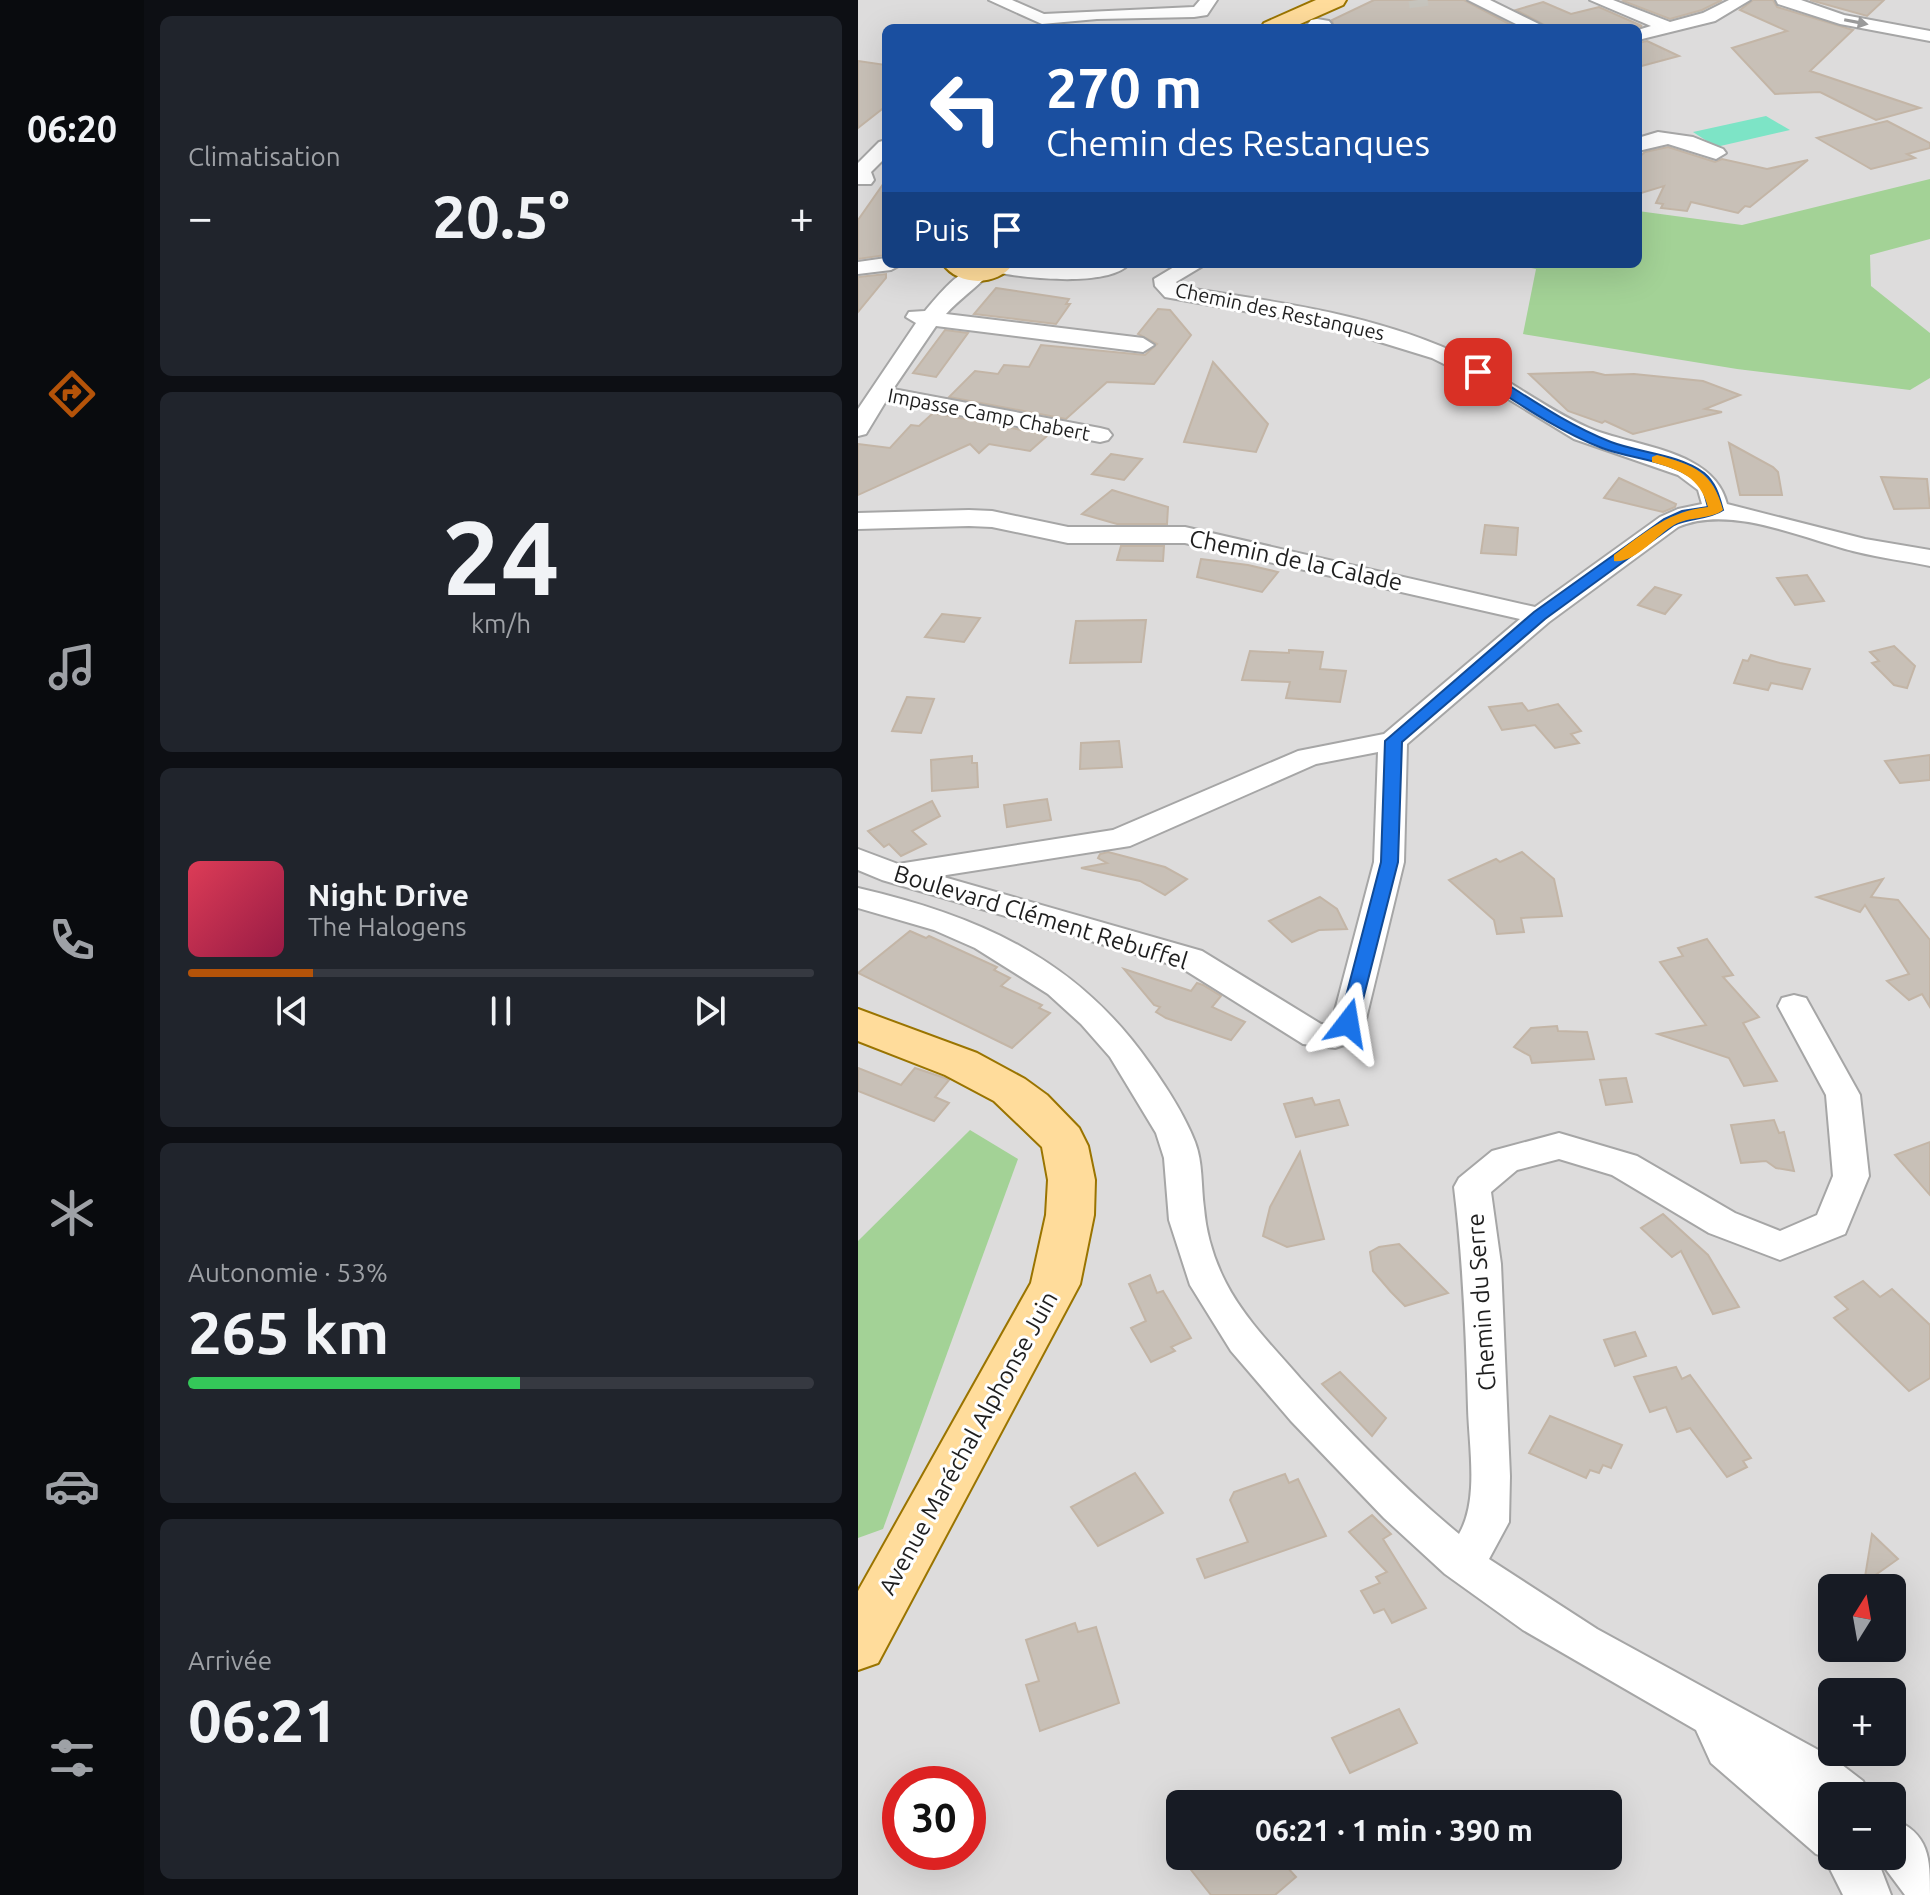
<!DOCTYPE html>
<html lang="fr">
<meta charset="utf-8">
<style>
body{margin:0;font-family:Ubuntu,sans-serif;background:#20242c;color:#f1f3f6;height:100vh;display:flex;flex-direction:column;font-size:30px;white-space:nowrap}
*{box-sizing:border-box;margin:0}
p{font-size:26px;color:#9ea1a6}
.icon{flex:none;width:44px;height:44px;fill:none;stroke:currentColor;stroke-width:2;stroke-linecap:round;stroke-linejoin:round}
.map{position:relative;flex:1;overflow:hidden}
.side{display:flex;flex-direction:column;gap:16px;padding:16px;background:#0d0f14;width:714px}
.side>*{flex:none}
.banner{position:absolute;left:24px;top:24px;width:760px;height:244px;border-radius:12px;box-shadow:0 8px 32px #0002;background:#1a4fa0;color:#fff;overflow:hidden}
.needle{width:52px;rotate:11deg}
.tools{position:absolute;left:960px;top:1574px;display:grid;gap:16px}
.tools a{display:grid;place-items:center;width:88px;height:88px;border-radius:12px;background:#171b24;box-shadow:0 8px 32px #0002;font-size:40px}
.speed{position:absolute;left:24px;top:1766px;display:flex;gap:16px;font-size:40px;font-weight:700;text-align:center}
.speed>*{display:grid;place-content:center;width:104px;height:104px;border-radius:50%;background:#171b24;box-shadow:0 8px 32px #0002;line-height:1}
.speed .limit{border:12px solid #d22;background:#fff;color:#111}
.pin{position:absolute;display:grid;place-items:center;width:68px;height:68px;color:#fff;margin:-34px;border-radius:16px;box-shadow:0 4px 12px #0006}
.me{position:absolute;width:88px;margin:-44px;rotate:14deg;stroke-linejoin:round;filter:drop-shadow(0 0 6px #0008)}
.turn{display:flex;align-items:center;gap:28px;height:168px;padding:0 32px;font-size:36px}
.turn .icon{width:104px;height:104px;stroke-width:2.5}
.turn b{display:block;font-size:56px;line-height:68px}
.then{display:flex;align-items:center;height:76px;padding:0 32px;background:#0003;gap:16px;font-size:30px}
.big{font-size:60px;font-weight:700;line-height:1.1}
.side .widget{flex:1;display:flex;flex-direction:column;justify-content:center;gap:12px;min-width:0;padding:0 28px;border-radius:12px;background:#20242c}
.side .dial{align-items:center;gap:0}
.dial b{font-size:104px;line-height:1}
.song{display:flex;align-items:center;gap:24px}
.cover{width:96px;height:96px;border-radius:12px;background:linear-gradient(135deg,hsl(350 70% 55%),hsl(340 70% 35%))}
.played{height:8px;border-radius:4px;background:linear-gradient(90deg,#b45309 20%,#363941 20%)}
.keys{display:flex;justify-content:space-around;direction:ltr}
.heat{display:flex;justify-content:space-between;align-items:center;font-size:44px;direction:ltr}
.charge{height:12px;border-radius:6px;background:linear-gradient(90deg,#34c759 53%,#363941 0)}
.trip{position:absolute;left:308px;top:1790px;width:456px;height:80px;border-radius:12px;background:#171b24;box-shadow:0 8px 32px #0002;font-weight:700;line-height:80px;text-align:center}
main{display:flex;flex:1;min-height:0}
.menu{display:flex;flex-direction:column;width:144px;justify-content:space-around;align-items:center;background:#090b0e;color:#9ea1a6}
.menu .icon{width:56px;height:56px}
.menu .on{color:#b45309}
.menu b{font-size:36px;color:#f1f3f6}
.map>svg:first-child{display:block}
</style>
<main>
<nav class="menu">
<b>06:20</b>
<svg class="icon on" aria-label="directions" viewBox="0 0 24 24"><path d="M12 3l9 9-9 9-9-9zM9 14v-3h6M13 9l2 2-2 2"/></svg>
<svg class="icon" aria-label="music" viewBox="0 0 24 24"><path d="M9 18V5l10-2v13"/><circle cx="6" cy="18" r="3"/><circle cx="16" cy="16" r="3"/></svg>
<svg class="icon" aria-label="phone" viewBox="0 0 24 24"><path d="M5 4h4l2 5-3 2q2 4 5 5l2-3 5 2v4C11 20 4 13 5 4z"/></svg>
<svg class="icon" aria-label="climate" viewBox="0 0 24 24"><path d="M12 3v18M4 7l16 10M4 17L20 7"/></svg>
<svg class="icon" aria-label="car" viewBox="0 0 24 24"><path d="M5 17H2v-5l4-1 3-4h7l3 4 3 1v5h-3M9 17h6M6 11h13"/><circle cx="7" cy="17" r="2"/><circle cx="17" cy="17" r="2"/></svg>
<svg class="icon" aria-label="filters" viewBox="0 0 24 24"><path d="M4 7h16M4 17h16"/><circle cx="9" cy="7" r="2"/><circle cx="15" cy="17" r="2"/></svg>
</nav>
<section class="side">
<div class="widget"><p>Climatisation</p>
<div class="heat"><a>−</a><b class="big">20.5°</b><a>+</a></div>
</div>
<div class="widget dial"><b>24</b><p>km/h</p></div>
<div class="widget">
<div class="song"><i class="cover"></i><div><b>Night Drive</b><p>The Halogens</p></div></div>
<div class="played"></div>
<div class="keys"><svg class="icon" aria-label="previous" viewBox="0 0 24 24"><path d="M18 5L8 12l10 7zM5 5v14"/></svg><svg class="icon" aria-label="pause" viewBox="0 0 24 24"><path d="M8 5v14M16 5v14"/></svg><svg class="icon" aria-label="next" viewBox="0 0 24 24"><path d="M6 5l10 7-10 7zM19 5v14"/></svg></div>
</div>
<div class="widget"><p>Autonomie · 53%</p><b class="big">265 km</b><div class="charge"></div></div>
<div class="widget"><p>Arrivée</p><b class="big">06:21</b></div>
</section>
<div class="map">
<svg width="1072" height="1895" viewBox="0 0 1072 1895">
<rect width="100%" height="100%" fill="#f0ede4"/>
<path fill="#dddcdc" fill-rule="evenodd" d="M 0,0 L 1072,0 L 1072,1895 L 0,1895 ZM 28,28 L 780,28 L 780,264 L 28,264 ZM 974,1588 L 1034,1588 L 1034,1648 L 974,1648 ZM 974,1692 L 1034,1692 L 1034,1752 L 974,1752 ZM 42,1784 L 110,1784 L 110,1852 L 42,1852 ZM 974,1796 L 1034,1796 L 1034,1856 L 974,1856 ZM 322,1804 L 750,1804 L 750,1856 L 322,1856 Z"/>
<g fill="#a3d296">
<path d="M 1072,179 L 1072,239 L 1012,255 L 1013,286 L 1072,333 L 1072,378 L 1052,390 L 879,369 L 665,334 L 678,269 L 653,264 L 780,264 L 780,211 L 884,225 Z"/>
<path d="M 112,1130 L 160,1159 L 25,1529 L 0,1538 L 0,1241 Z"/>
</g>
<path fill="#7de4c6" d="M 908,116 L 932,130 L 858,147 L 835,132 Z"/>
<g fill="#c8c0b7" stroke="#c3b5a6" stroke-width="2">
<path d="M 516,0 L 606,0 L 659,28 L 476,28 L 474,20 Z"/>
<path d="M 767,0 L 864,0 L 844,10 L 812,19 L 765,1 Z"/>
<path d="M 895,0 L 915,0 L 919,7 L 995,30 L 952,71 L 1062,108 L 1018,120 L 962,92 L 917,94 L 874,48 L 929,31 L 882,10 Z"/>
<path d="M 952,0 L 1026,0 L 1009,16 Z"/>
<path d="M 685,2 L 713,14 L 741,7 L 784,26 L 692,28 L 658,10 Z"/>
<path d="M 789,41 L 821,56 L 780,67 L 780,43 Z"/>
<path d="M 0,61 L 28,65 L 28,106 L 0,128 Z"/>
<path d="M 1029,121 L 1072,143 L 1072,148 L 1049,154 L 1057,158 L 1013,169 L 959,138 Z"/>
<path d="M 810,147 L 857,162 L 864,159 L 909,169 L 950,160 L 892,207 L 887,206 L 880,213 L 833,202 L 829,211 L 803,208 L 805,204 L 798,203 L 806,186 L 780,194 L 780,158 L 787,152 Z"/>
<path d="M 28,180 L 28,255 L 0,259 L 0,220 Z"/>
<path d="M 28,274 L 28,278 L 0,312 L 0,277 Z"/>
<path d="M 138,288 L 211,299 L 208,304 L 212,304 L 198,324 L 116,314 Z"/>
<path d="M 300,309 L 312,310 L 333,335 L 296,384 L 249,382 L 208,419 L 91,397 L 117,371 L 140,374 L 146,365 L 171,367 L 183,345 L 287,355 L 299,344 L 280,334 Z"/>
<path d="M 87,330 L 110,333 L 78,377 L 55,373 Z"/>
<path d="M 355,362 L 410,424 L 398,452 L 326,442 Z"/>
<path d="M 735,372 L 747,375 L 776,374 L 845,381 L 882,395 L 847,409 L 864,412 L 775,434 L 747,421 L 744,423 L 710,411 L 671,374 Z"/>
<path d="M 75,413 L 190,435 L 172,451 L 131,444 L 121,453 L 112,444 L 0,495 L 0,444 L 32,448 L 53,425 L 61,426 Z"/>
<path d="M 871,443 L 915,467 L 920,472 L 924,495 L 882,495 Z"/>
<path d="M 253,454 L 284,459 L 266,480 L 234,474 Z"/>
<path d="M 1023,477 L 1069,479 L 1072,508 L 1036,509 Z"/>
<path d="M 761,478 L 818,504 L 817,507 L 805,512 L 746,498 Z"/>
<path d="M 254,490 L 310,507 L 309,524 L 259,524 L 224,514 Z"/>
<path d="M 627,525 L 660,528 L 658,555 L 623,553 Z"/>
<path d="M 263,546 L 306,546 L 305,561 L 259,560 Z"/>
<path d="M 343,559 L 390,565 L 420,572 L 404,592 L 339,577 Z"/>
<path d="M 949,575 L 966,601 L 937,605 L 919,578 Z"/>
<path d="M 797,587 L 823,595 L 807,614 L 780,605 Z"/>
<path d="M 84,614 L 122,618 L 106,642 L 67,637 Z"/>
<path d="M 288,620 L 283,662 L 212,663 L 218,621 Z"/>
<path d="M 1036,646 L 1057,666 L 1049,688 L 1036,685 L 1014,663 L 1021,661 L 1012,652 Z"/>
<path d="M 431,650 L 465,652 L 462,669 L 488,671 L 482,702 L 428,698 L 432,682 L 384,680 L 392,651 L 431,653 Z"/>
<path d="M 893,655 L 922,663 L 952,669 L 944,689 L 913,683 L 910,690 L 876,683 L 885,660 L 890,661 Z"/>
<path d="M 49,697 L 76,699 L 63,733 L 34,731 Z"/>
<path d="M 664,703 L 670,711 L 700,704 L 723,731 L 713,734 L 721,743 L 697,748 L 677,725 L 644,730 L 631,707 Z"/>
<path d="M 261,741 L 264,767 L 222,769 L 223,743 Z"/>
<path d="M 1072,755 L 1072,780 L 1042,783 L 1027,761 Z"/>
<path d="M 114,756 L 114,763 L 119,763 L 120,787 L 74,791 L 73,760 Z"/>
<path d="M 189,799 L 193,820 L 149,827 L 146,805 Z"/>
<path d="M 74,801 L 82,816 L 54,831 L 68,844 L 43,856 L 31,844 L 26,847 L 10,831 Z"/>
<path d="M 250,852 L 307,867 L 329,879 L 307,895 L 282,881 L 223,868 L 249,863 L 240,858 L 242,854 Z"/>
<path d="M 664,852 L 696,879 L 704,916 L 663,918 L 666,932 L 639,934 L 636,920 L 591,880 L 638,859 L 642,862 Z"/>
<path d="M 1025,879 L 1013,897 L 1040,900 L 1072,940 L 1072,1007 L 1064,994 L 1051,1000 L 1029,981 L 1051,974 L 1007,905 L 1002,912 L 959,897 Z"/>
<path d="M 462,897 L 479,909 L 489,929 L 461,930 L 434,942 L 411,921 Z"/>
<path d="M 52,931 L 68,938 L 71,936 L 139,967 L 136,970 L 152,978 L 143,986 L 184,1005 L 181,1008 L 192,1013 L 154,1048 L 0,973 Z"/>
<path d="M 849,939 L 875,975 L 865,977 L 901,1017 L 885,1023 L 919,1081 L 886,1086 L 871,1058 L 800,1034 L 848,1025 L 802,962 L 825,956 L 820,948 Z"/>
<path d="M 266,969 L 333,991 L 339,983 L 345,985 L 363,996 L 354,1007 L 387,1022 L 373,1040 L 308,1018 L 298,1012 L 302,1007 L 296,1005 Z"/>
<path d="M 699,1026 L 700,1031 L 729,1032 L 736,1059 L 674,1063 L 672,1056 L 656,1047 L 673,1028 Z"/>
<path d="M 0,1068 L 43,1085 L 57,1068 L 87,1078 L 91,1080 L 77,1097 L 91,1103 L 76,1121 L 0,1091 Z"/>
<path d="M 768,1078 L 774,1102 L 748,1105 L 742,1080 Z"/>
<path d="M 454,1098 L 457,1105 L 481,1100 L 490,1125 L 438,1137 L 426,1104 Z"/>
<path d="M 916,1120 L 921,1133 L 926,1132 L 936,1171 L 918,1168 L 908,1161 L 883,1163 L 873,1125 Z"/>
<path d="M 1072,1142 L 1072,1195 L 1037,1155 Z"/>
<path d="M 442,1152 L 466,1239 L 429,1247 L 405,1236 L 412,1207 Z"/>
<path d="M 805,1214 L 850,1255 L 881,1307 L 855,1314 L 823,1251 L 814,1257 L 783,1228 Z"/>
<path d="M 541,1244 L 590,1293 L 547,1306 L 533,1292 L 515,1271 L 512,1252 L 521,1247 Z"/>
<path d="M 292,1275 L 299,1293 L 305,1291 L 333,1338 L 313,1347 L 317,1351 L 293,1362 L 273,1328 L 288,1321 L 271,1284 Z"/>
<path d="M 1005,1281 L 1022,1297 L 1034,1289 L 1072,1325 L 1072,1378 L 1051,1391 L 976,1318 L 990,1309 L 977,1297 Z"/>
<path d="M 777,1332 L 788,1356 L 757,1366 L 746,1340 Z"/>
<path d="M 818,1367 L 824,1379 L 832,1375 L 893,1458 L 885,1461 L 889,1467 L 869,1477 L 832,1428 L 819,1432 L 808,1407 L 792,1412 L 776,1377 Z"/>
<path d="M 482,1372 L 528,1418 L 514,1436 L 464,1384 Z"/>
<path d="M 692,1416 L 764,1445 L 753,1468 L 745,1465 L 741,1473 L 732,1470 L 728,1478 L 671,1453 Z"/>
<path d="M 277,1473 L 305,1513 L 240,1546 L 213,1507 Z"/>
<path d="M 427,1474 L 431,1483 L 440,1479 L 468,1536 L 347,1578 L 339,1559 L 390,1542 L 372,1500 L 376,1492 Z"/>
<path d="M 514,1515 L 533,1534 L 525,1539 L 568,1608 L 534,1623 L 526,1609 L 516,1613 L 503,1591 L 522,1583 L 518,1577 L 529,1572 L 491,1532 Z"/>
<path d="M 1014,1534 L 1040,1559 L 1006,1583 Z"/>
<path d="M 217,1623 L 220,1632 L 238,1627 L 261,1703 L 182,1731 L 168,1685 L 181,1681 L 168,1640 Z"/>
<path d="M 541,1709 L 559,1743 L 492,1773 L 474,1738 Z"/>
<path d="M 322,1856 L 419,1856 L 438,1877 L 417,1895 L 353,1895 Z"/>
</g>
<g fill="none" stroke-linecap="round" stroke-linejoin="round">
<path stroke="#c6c4bd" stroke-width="19" stroke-dasharray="19 10" stroke-linecap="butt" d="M 560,0 L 561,7"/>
<defs>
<g id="minor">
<path d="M 131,0 L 154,0 L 186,14 L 336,7 L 342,0 L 359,0 L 349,15 L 336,17 L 239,19 L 184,24 Z"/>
<path d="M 610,0 L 632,0 L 689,28 L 666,28 Z"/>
<path d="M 732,0 L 755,0 L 812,22 L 845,13 L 871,0 L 892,0 L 857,21 L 780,40 L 780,30 L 793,26 Z"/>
<path d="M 918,0 L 943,0 L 986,15 L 1072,31 L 1072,41 L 982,24 L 920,4 Z"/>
<path d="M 459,19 L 471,21 L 474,25 L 472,28 L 453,28 L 450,24 L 453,20 Z"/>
<path d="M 800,132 L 835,137 L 865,149 L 868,153 L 858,159 L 810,144 L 780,151 L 780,138 Z"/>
<path d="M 28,140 L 28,157 L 13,172 L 16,180 L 13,184 L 0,184 L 0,163 L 21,142 Z"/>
<path d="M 28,258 L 28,264 L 44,264 L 33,270 L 0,274 L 0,262 Z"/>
<path d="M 130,264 L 271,264 C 250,288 162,278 133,271 C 129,279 98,302 88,314 L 285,338 L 296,345 L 285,352 L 78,326 L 35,389 L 242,428 L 250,430 L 254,435 L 250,440 L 242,442 L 28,401 L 8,434 L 0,436 L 0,409 L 58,323 L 48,317 L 51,312 L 67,311 C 81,295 105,262 129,267 Z"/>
<path d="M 321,264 L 348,264 L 318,282 L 322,287 C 413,301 509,313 594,351 C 642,372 683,407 731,428 C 775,447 856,449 869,504 L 1007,539 L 1072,550 L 1072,566 C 1048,561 1023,558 999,552 C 945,539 873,504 820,527 L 691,622 L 549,744 L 546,862 L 507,1023 L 489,1044 L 477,1048 L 445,1044 L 322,967 L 24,880 L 0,870 L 0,849 L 40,864 L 255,830 L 440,751 L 526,734 L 662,619 L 327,543 L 210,543 L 134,527 L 111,526 L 0,529 L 0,513 L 111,510 L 134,511 L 210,527 L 327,527 L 677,607 L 802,517 L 820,509 L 844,504 L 840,490 L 820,475 L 716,439 L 624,383 L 574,358 L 470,326 L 307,297 L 297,286 L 296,279 ZM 520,752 L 516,862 L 475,1018 L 469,1024 L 463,1024 L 344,951 L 82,876 L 272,846 L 458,764 Z"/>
<path d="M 0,888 C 121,916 219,959 292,1064 C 309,1088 326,1114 337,1142 C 345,1163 343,1186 346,1208 C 348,1233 356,1260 368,1283 C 386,1318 416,1348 442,1378 C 492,1433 544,1487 601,1534 C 621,1500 611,1447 610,1408 C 608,1333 605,1261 596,1187 L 601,1178 L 634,1151 L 701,1133 L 779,1156 L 877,1213 L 922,1231 L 959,1215 L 975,1176 L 968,1095 L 920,1006 L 924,998 L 936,995 L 948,998 L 1002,1095 L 1011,1176 L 987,1234 L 922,1260 L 851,1233 L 754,1175 L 701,1159 L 659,1170 L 633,1192 L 643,1264 L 652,1476 L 651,1522 L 631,1559 L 739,1629 L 975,1758 L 1005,1781 L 1012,1796 L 974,1796 L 974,1856 L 1018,1856 L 1033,1895 L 985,1895 L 966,1857 L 958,1854 L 853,1763 L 838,1730 L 665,1630 L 587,1574 L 526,1518 L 433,1421 L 373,1351 L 332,1285 L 311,1220 L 306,1158 L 298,1133 L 252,1057 L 223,1024 L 190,994 L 117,948 L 76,930 L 0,908 Z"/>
<path d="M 1034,1818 C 1072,1834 1072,1858 1072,1895 L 1047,1895 L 1018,1856 L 1034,1856 Z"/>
</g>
<g id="major">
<path d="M 458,0 L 488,0 L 485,5 L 433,28 L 403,28 L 406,23 Z"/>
<path d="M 85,264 L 155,264 C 139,287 100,286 85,264 Z"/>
<path d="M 0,1009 L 119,1053 L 167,1079 L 189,1095 L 221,1128 L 230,1146 L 237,1180 L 236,1215 L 222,1284 L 20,1663 L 0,1670 L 0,1591 L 173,1283 L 188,1215 L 190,1180 L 184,1147 L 136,1101 L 87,1075 L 0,1041 Z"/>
</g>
</defs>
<use href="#minor" stroke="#a6a6a6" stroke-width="4"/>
<use href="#major" stroke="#9a7400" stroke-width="4"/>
<use href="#minor" fill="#fff" fill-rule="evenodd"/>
<use href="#major" fill="#ffdc9b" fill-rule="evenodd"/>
</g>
<defs><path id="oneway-solid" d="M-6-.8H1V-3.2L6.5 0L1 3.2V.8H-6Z" transform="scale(2)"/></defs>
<use fill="#9a9a9a" href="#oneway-solid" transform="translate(998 22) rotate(11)"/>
<path fill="#1a73e8" stroke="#114b97" stroke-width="2" d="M 616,369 L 625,369 C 667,395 707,424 753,442 C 782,453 820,454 846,473 C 858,483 861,496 865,510 C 852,519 831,518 816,525 L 687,619 L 544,742 L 540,862 L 499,1023 L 490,1029 L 481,1023 L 523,862 L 527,741 L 676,612 L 806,519 L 824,511 L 850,507 C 847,497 846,487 837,480 C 812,460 773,459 744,448 C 698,430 657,401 616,375 Z"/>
<path fill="#f59e0b" d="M 799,455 C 836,465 855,472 865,510 C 852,520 831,516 816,525 C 799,535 776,564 756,561 L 756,555 C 786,533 811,511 850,507 C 842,477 822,470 794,462 L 794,457 Z"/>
<g text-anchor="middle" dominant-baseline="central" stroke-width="6" stroke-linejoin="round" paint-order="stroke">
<g font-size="20" fill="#1f1f1f" stroke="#fff">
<text transform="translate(422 311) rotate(12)">Chemin des Restanques</text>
<text transform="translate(131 414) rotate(11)">Impasse Camp Chabert</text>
</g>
<g font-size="24" fill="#1f1f1f" stroke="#fff">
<text transform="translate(438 560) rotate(12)">Chemin de la Calade</text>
<text transform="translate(183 917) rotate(17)">Boulevard Clément Rebuffel</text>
<text transform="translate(623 1302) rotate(-94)">Chemin du Serre</text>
<text transform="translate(110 1443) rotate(-61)">Avenue Maréchal Alphonse Juin</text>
</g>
</g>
</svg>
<div class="tools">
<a><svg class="needle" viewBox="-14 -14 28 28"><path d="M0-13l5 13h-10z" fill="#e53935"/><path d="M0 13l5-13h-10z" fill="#9ea1a6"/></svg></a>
<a>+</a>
<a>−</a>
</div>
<div class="speed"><div class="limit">30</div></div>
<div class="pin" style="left:620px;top:372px;background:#d93025"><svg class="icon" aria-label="arrive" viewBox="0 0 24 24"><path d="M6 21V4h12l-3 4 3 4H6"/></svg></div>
<svg class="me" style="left:490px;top:1023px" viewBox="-20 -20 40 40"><path d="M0-17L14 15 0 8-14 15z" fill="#1a73e8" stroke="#fff" stroke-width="4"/></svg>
<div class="trip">06:21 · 1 min · 390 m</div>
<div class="banner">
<div class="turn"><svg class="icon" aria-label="left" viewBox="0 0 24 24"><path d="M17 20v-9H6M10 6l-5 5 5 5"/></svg><div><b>270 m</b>Chemin des Restanques</div></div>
<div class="then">Puis<svg class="icon" aria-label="arrive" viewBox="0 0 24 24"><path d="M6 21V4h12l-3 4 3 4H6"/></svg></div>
</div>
</div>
</main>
